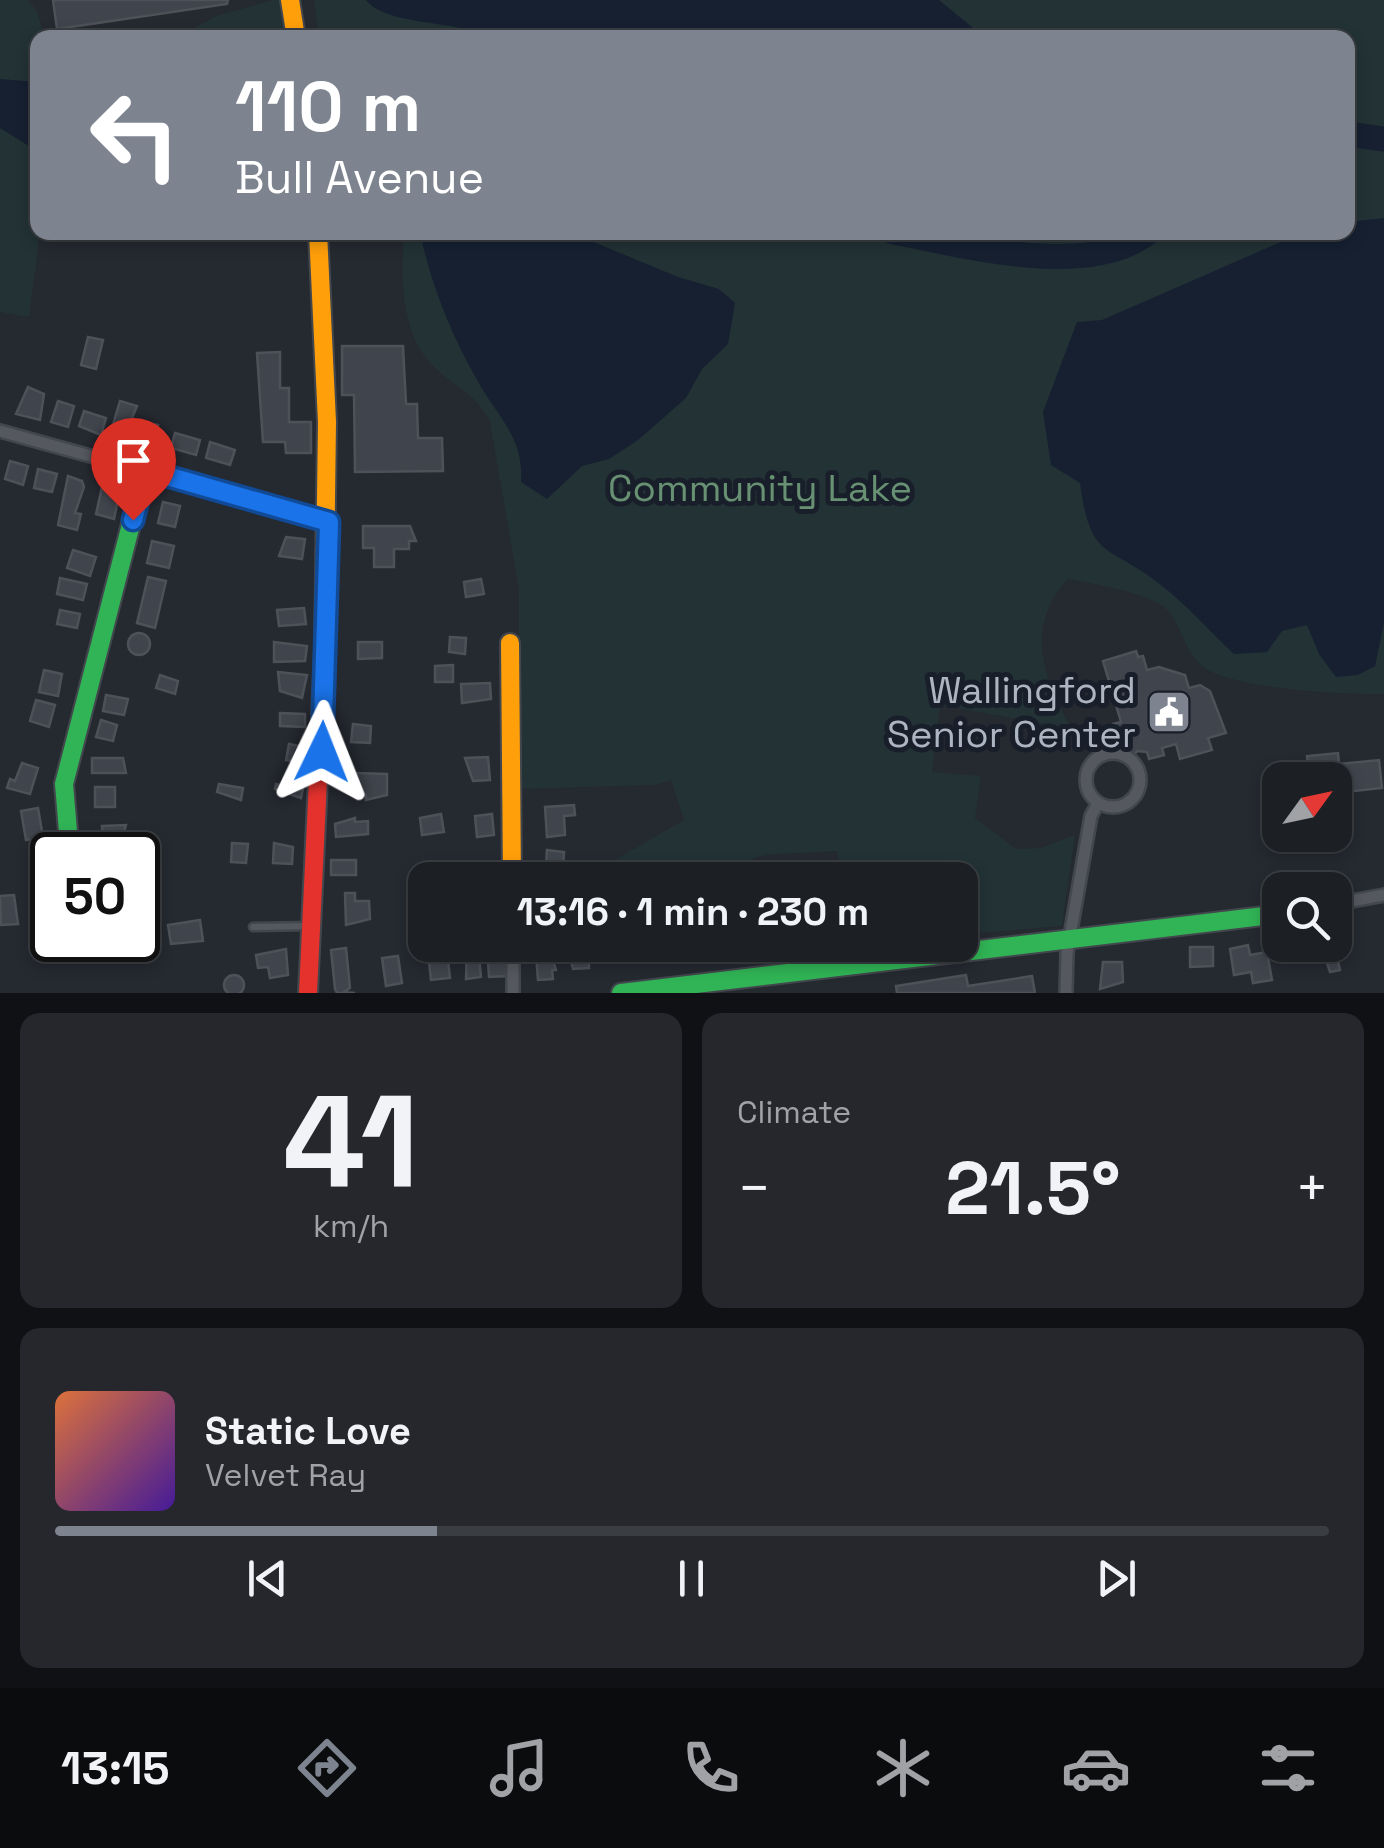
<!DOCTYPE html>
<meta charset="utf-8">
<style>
body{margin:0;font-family:"Space Grotesk",sans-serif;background:#25272c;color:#f1f3f6;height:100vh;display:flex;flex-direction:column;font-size:38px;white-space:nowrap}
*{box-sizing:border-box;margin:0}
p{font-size:32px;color:#a0a2a6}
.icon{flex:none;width:55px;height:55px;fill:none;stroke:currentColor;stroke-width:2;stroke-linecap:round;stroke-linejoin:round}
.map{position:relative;height:993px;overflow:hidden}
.drawer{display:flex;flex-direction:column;gap:20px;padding:20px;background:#0f1114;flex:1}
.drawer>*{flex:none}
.banner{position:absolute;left:30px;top:30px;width:1325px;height:210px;border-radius:20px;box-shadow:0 5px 15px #0003,0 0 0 2px #3a3d41;background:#7e848f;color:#fff;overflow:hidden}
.needle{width:65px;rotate:57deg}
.tools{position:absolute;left:1262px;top:762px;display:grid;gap:20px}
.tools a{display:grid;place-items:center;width:90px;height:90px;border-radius:20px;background:#1c1f24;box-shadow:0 5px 15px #0003,0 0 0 2px #3a3d41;font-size:50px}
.speed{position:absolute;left:30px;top:832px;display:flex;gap:20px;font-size:50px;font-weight:700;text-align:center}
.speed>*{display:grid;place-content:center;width:130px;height:130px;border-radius:50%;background:#1c1f24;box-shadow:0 5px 15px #0003,0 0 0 2px #3a3d41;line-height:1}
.speed .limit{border:5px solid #111;border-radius:15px;background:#fff;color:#111}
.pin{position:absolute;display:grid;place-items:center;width:85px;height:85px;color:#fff;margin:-102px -42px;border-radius:50% 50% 50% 0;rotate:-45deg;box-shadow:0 0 10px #0007}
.pin .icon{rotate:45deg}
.me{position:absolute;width:110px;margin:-55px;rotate:2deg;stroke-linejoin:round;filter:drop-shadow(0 0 8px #0008)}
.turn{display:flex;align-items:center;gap:35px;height:210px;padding:0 40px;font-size:45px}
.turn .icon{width:130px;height:130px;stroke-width:2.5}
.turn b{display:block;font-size:70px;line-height:85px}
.big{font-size:75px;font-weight:800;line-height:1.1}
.drawer .card{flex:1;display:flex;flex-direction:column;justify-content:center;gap:15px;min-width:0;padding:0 35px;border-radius:20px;background:#25272c}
.drawer .dial{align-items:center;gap:0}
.dial b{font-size:130px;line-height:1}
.song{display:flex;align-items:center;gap:30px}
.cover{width:120px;height:120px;border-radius:15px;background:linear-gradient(135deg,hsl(20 70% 55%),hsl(260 70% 35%))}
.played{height:10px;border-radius:5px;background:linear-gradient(90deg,#7e848f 30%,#3a3d41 30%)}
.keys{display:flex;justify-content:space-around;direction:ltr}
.heat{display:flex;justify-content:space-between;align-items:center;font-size:55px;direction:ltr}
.drawer .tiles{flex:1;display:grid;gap:20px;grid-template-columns:1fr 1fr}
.card:last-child{grid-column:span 2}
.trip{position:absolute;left:408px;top:862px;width:570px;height:100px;border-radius:20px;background:#1c1f24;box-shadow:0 5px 15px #0003,0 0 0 2px #3a3d41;font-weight:800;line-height:100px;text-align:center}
.tab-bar{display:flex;height:160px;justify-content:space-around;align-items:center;background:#0b0c0e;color:#a0a2a6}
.tab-bar .icon{width:70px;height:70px}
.tab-bar .active{color:#7e848f}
.tab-bar b{font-size:45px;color:#f1f3f6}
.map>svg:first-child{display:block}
</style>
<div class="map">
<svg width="1384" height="993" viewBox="0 0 1384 993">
<rect width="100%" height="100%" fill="#252930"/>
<g fill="#223235">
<path d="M 0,0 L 28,0 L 37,11 L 44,37 L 38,38 L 40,233 L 29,317 L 0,312 Z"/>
<path d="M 273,0 L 282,0 L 289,38 L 176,38 L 216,16 Z"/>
<path d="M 314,0 L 1384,0 L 1384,694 C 1345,695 1241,689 1208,670 C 1187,658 1183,631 1170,613 C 1156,593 1092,584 1068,579 C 1023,627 1044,680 1072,729 L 940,705 L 932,772 L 981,776 L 975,818 L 1016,849 L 1040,848 L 1075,835 L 1062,926 L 981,933 L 971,891 L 960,896 L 960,880 L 843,880 L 837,851 L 764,855 L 693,880 L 580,880 L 684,820 L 671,780 L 655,785 L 519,789 L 519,591 L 490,421 C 474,392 456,388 434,367 C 400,334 401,277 404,233 L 1348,232 L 1348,38 L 319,38 Z"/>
</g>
<g fill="#162031">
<path d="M 366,0 L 939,0 L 984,37 L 492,37 C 456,20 386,26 366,0 Z"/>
<path d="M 0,79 L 37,82 L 37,151 L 0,128 Z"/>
<path d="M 1384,218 L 1384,623 L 1375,666 L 1358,675 L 1336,677 L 1319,654 L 1307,625 L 1282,631 L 1267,652 L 1234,654 C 1210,632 1187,605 1161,585 C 1107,542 1091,563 1080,483 L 1051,465 L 1043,412 L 1077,322 L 1102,320 L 1299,234 L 1348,232 L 1348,222 Z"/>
<path d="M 526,233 L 584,238 L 678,277 L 719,289 L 735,303 L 728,344 L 702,369 L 686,398 L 638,440 L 609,459 L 582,466 L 547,499 L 521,482 C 524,436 497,417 476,378 C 450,332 431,284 420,233 Z"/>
</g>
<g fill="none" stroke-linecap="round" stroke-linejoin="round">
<g stroke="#162031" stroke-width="25">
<path d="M 1348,134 L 1384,139"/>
<path d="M 893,232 C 963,245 1088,280 1149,232"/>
</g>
</g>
<g fill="#40444c" stroke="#4d5158" stroke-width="2.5">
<path d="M 53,0 L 228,0 L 227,4 L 57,29 Z"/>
<path d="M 88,337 L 103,340 L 96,369 L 81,365 Z"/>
<path d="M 342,346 L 403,346 L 406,404 L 417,404 L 418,438 L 442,438 L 443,471 L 355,472 L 354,395 L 342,395 Z"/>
<path d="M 280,352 L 280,388 L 289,388 L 289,422 L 311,422 L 311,453 L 286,453 L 285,442 L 263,442 L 257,353 Z"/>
<path d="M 28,387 L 44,394 L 40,420 L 16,414 Z"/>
<path d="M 58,401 L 74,406 L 68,427 L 51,422 Z"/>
<path d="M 120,401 L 137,406 L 122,442 L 109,438 Z"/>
<path d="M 84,411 L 106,418 L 101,435 L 79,426 Z"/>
<path d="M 143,422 L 158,425 L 154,448 L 138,444 Z"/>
<path d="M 175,433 L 200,440 L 196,455 L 171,448 Z"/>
<path d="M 210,442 L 235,450 L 230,465 L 206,458 Z"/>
<path d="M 10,461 L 28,466 L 23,485 L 5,479 Z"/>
<path d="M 38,469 L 57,474 L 52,492 L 34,488 Z"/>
<path d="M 68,476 L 82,481 L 84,487 L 75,513 L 81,514 L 77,530 L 58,525 Z"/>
<path d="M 102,487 L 120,491 L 114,519 L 96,514 Z"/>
<path d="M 163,502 L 180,506 L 175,527 L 158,523 Z"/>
<path d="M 363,526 L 410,526 L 416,541 L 409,541 L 409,549 L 394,549 L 394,567 L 374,567 L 374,548 L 363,548 Z"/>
<path d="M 286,537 L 305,539 L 302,559 L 279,556 Z"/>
<path d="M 152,541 L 174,546 L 169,568 L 147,563 Z"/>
<path d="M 73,550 L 96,557 L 90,576 L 67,568 Z"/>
<path d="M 148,577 L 166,581 L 155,628 L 137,623 Z"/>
<path d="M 60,578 L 87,584 L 83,600 L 57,594 Z"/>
<path d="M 481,579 L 484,594 L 466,597 L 464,582 Z"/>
<path d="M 304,608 L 306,624 L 279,626 L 277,610 Z"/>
<path d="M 60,610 L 80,614 L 77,628 L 57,624 Z"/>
<circle cx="139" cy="644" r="11"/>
<path d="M 450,637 L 466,638 L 465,654 L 449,652 Z"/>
<path d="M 274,642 L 307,646 L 305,661 L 274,662 Z"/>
<path d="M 358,642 L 382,642 L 382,658 L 358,659 Z"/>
<path d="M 1136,651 L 1138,657 L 1143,656 L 1147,670 L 1159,667 L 1185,675 L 1189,688 L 1200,685 L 1210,691 L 1226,733 L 1208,738 L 1212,750 L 1180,759 L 1176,744 L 1162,748 L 1164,755 L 1149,759 L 1147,752 L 1137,751 L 1133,756 L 1127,752 L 1130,747 L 1123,739 L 1117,740 L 1113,724 L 1121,722 L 1103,661 Z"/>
<path d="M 453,665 L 453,682 L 435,682 L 435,666 Z"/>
<path d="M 44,670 L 62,674 L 58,696 L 39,692 Z"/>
<path d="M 278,672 L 307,675 L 302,698 L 280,691 Z"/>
<path d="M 160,675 L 178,681 L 175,694 L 156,688 Z"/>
<path d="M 490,683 L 491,699 L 462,703 L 461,684 Z"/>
<path d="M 106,695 L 128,699 L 124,715 L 103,711 Z"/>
<path d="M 36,700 L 55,705 L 49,727 L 30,721 Z"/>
<path d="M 280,713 L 305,714 L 305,727 L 280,726 Z"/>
<path d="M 101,720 L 117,725 L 113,741 L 96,737 Z"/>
<path d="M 353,724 L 371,726 L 370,743 L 351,742 Z"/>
<path d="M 289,744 L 309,748 L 306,764 L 286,760 Z"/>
<path d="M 1338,753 L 1339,764 L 1379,760 L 1382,788 L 1335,793 L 1335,780 L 1300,780 L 1298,768 L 1308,767 L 1307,756 Z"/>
<path d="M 488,757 L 490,780 L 473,781 L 465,758 Z"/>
<path d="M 92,758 L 123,758 L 126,773 L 92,773 Z"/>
<path d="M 22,763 L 38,768 L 30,794 L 7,788 L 10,779 L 15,781 Z"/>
<path d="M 355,773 L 387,774 L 387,795 L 366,800 L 366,795 L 355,794 Z"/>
<path d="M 287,778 L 304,784 L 301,798 L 275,789 L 276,784 L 285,786 Z"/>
<path d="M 219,784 L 243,788 L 241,800 L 217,792 Z"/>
<rect x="95" y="787" width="20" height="20"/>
<path d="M 574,805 L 575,815 L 564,816 L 565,835 L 547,837 L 545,807 Z"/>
<path d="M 38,808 L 43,837 L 26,840 L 21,811 Z"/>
<path d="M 441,814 L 444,832 L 422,835 L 420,818 Z"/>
<path d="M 492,814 L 494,835 L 477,837 L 475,816 Z"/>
<path d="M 355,818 L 355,822 L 368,821 L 368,834 L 336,837 L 335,824 Z"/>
<path d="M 126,825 L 120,845 L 103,845 L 102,826 Z"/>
<path d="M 57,841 L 59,855 L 52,855 L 52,862 L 41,863 L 36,859 L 35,849 Z"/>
<path d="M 232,843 L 248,844 L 246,863 L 231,862 Z"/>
<path d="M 274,843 L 293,847 L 292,864 L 273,863 Z"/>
<path d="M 547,850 L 564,852 L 563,867 L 546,865 Z"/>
<rect x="331" y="860" width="25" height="15"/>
<path d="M 345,893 L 355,893 L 355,901 L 369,901 L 370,919 L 346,925 Z"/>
<path d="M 14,895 L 18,924 L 1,925 L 0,896 Z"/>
<path d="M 200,920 L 203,941 L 171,944 L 168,925 Z"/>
<path d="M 478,945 L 481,977 L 466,979 L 467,946 Z"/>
<path d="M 487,945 L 506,945 L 508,976 L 489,977 Z"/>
<path d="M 567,945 L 588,949 L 589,968 L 573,969 Z"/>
<path d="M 646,945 L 667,945 L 669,954 L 653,961 Z"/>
<path d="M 1248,945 L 1250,955 L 1267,952 L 1272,980 L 1253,983 L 1251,972 L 1234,975 L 1230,949 Z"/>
<path d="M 1321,945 L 1335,948 L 1340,970 L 1330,972 Z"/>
<path d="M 1190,947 L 1213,947 L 1213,966 L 1190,967 Z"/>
<path d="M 346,948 L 350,988 L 344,992 L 355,993 L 337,993 L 335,989 L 331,950 Z"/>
<path d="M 286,949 L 288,975 L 270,978 L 268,967 L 258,968 L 256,955 Z"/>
<path d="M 551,954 L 556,970 L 552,970 L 553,979 L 538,980 L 536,955 Z"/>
<path d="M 398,956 L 402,983 L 386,986 L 382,958 Z"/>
<path d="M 448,960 L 450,978 L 431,980 L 429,962 Z"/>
<path d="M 1103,962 L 1122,962 L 1123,982 L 1100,989 Z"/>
<path d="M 966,975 L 968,986 L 1032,976 L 1035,993 L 897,993 L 896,986 Z"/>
<circle cx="234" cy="985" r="10"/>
</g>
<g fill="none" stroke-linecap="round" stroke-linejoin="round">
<defs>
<path id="lane" d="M 253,927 L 310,926"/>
<g id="street">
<path d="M 0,431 L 329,522"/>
<circle cx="1113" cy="780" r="27"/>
<path d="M 1335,904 L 1384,895"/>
<path d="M 513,945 L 513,993"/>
<path d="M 1066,993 L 1067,953 L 1091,816 L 1098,803"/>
</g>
<g id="fast">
<path d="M 70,855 L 64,784 L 145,470"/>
<path d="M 621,993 L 1280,914"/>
</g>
<g id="slow">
<path d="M 290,0 L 296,38"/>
<path d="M 318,232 L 327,422 L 324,651"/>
<path d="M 510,643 L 512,880"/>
</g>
<path id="jam" d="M 308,993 L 324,651"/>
</defs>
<use href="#lane" stroke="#42464d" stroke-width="11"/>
<use href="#street" stroke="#42464d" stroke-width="16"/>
<use href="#fast" stroke="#42464d" stroke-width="22"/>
<use href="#slow" stroke="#42464d" stroke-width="22"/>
<use href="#jam" stroke="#42464d" stroke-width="22"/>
<use href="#lane" stroke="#55585e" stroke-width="6"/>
<use href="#street" stroke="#55585e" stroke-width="11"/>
<use href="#fast" stroke="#30b455" stroke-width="18"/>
<use href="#slow" stroke="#ff9f0a" stroke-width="18"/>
<use href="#jam" stroke="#e5322d" stroke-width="18"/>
</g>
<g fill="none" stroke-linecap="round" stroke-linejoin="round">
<defs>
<path id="route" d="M 133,520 L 146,470 L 329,522 L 322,752"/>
</defs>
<use href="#route" stroke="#114b97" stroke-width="25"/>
<use href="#route" stroke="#1a73e8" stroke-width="18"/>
</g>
<defs>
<symbol id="civic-square" viewBox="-11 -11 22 22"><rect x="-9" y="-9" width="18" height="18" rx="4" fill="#7e848f" stroke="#191f2a"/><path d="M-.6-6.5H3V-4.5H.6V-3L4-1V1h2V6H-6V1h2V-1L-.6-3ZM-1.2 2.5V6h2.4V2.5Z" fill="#fff"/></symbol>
</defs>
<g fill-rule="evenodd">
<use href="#civic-square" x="1144" y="687" width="50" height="50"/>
</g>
<g text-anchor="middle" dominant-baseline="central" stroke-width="10" stroke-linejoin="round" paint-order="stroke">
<g font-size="38" fill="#679172" stroke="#191f2a">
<text x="760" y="488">Community Lake</text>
</g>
<g font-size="38" fill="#aeb5c2" stroke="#191f2a" text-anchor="end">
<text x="1136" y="690">Wallingford<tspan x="1136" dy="44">Senior Center</tspan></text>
</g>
</g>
</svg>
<div class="tools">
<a><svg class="needle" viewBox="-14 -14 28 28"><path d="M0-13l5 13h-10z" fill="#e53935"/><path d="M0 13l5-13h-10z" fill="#a0a2a6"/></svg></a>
<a><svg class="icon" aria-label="search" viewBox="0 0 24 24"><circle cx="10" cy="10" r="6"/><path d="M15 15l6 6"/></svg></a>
</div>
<div class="speed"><div class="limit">50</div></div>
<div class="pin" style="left:133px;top:520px;background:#d93025"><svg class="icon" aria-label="arrive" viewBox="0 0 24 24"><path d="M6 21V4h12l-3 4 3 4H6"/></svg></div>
<svg class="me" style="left:322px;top:752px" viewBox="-20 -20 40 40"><path d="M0-17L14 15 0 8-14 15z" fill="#1a73e8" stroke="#fff" stroke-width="4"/></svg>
<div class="trip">13:16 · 1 min · 230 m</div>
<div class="banner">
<div class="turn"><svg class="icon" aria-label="left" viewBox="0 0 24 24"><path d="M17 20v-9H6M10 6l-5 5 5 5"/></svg><div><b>110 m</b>Bull Avenue</div></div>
</div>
</div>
<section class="drawer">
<div class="tiles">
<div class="card dial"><b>41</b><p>km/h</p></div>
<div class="card"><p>Climate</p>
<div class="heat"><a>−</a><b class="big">21.5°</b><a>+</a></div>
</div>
<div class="card">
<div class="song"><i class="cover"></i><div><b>Static Love</b><p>Velvet Ray</p></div></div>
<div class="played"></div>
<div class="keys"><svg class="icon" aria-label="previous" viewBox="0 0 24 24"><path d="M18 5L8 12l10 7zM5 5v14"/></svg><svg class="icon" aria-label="pause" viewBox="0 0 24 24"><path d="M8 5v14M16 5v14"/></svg><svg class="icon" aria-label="next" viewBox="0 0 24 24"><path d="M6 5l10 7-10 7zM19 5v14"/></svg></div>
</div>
</div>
</section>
<nav class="tab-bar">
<b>13:15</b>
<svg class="icon active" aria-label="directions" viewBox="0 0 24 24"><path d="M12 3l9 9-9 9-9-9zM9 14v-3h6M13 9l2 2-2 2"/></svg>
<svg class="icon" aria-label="music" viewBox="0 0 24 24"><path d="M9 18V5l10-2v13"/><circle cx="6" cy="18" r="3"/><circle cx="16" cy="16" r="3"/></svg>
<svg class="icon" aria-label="phone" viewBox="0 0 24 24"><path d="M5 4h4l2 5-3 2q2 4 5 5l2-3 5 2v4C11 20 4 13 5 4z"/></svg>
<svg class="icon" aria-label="climate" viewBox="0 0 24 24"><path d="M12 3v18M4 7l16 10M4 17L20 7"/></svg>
<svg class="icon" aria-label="car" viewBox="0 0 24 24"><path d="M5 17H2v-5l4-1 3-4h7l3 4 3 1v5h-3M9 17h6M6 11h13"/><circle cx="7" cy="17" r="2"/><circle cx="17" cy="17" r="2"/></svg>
<svg class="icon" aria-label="filters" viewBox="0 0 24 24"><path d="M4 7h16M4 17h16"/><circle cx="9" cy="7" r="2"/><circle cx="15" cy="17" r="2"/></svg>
</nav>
